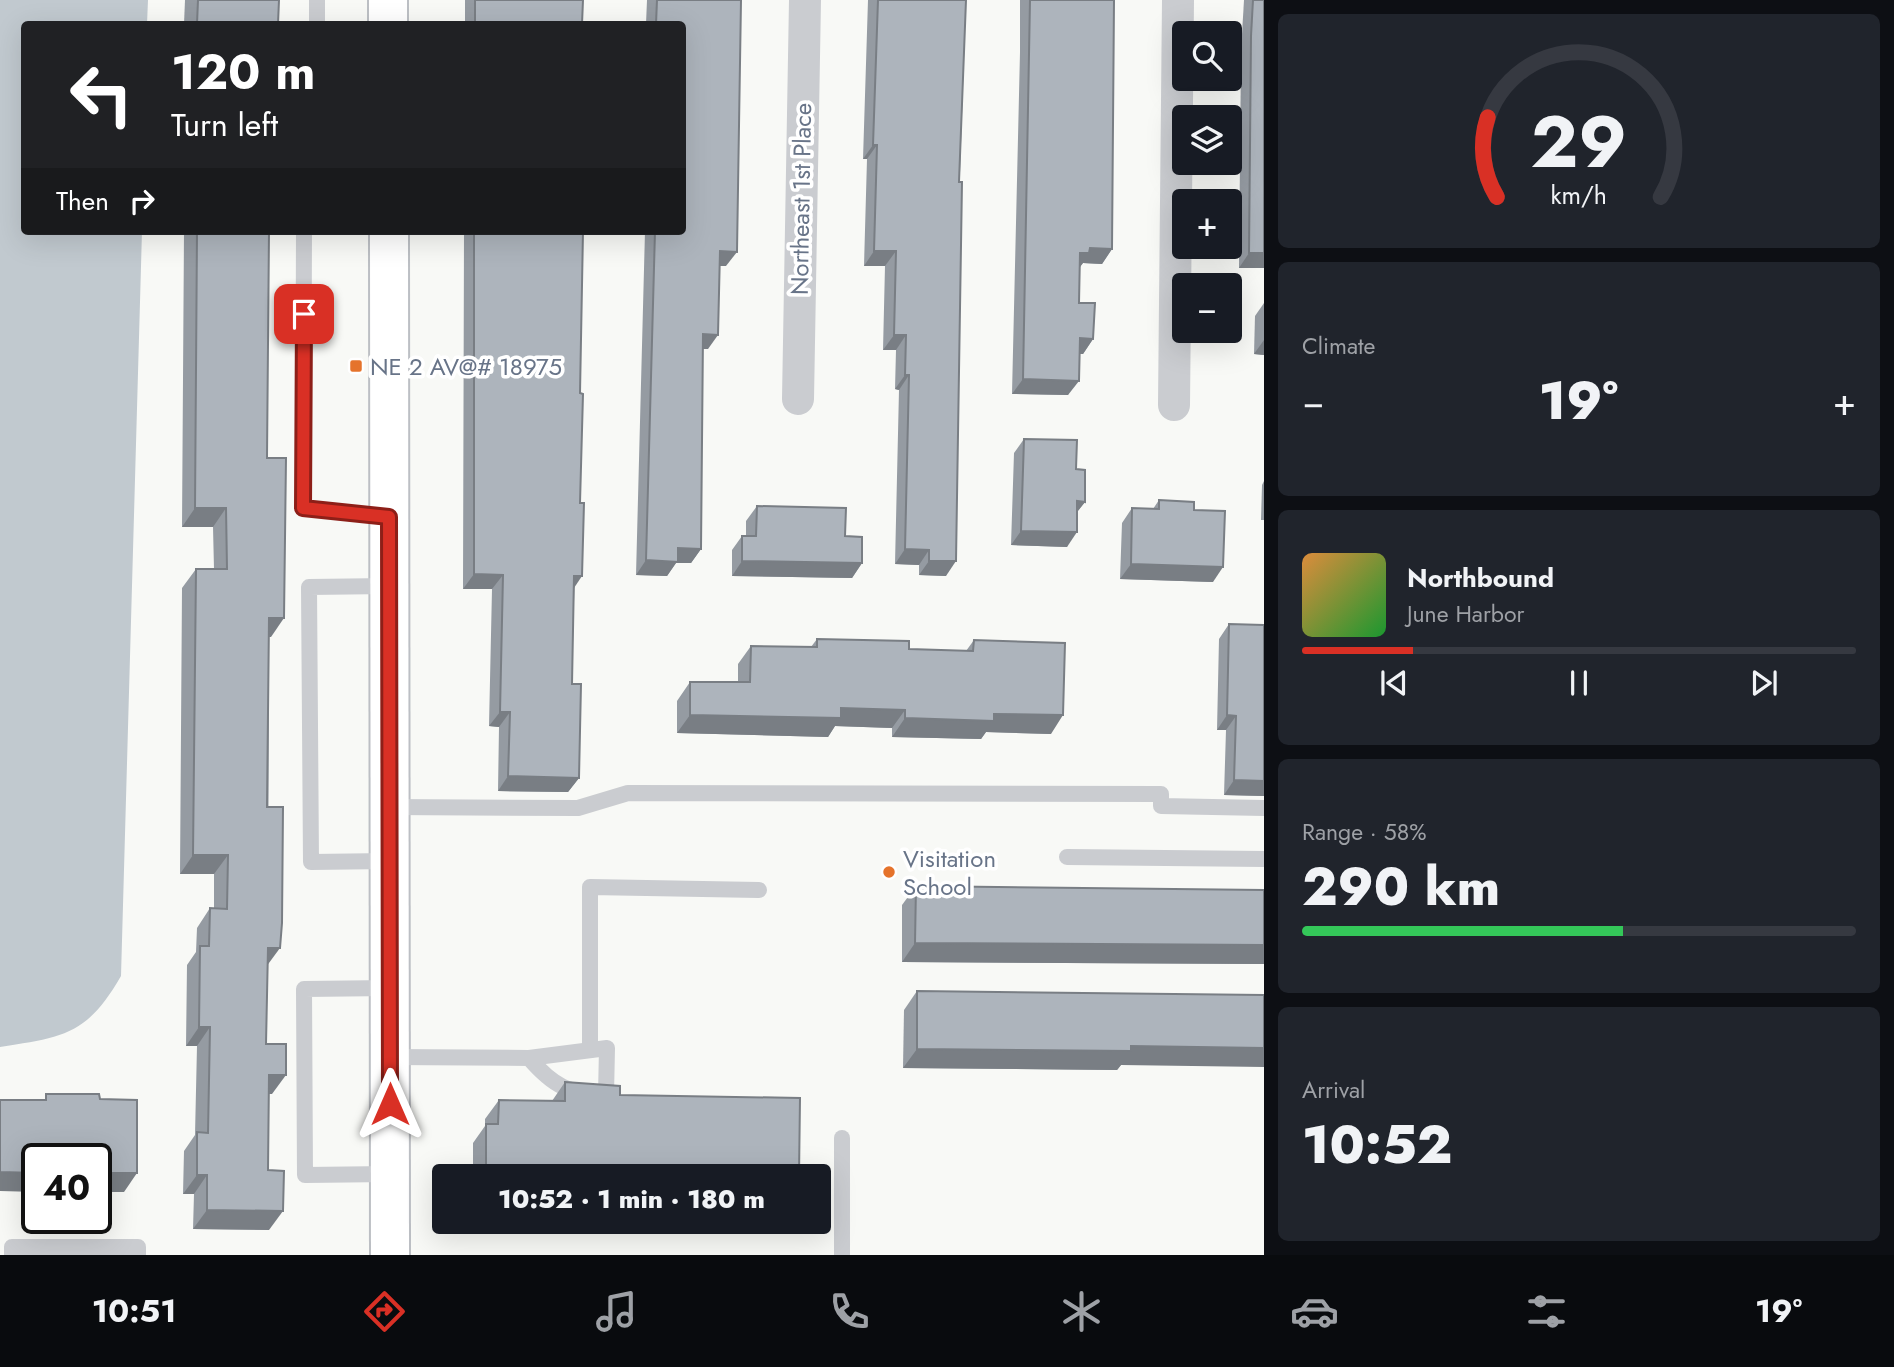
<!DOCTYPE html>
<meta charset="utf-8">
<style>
body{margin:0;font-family:Jost,sans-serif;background:#20242c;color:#f1f3f6;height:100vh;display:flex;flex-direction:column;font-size:26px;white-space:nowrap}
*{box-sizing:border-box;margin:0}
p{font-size:23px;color:#9ea1a6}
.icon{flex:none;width:38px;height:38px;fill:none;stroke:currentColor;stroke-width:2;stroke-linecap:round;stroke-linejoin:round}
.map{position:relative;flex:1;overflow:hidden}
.panel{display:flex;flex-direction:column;gap:14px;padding:14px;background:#0d0f14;width:630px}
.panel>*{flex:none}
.top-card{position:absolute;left:21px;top:21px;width:665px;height:214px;border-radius:7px;box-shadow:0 7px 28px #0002;background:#202124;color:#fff;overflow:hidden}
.buttons{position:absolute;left:1172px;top:21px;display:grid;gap:14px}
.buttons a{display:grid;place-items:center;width:70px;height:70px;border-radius:7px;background:#171b24;box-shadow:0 7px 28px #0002;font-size:35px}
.speed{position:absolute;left:21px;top:1143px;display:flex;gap:14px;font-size:35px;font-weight:700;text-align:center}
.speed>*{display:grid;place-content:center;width:91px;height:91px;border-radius:50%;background:#171b24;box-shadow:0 7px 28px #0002;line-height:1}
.speed .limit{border:4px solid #111;border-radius:10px;background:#fff;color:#111}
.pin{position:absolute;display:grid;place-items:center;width:60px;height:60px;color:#fff;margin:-30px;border-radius:14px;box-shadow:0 4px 10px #0006}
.me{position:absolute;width:77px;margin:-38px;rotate:0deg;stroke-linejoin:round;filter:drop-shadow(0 0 5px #0008)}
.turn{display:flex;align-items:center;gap:24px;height:147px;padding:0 35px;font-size:32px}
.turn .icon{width:91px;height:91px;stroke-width:2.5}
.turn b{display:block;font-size:49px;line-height:60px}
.then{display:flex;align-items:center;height:66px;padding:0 35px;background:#0003;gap:14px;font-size:26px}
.big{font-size:52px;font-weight:800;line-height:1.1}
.panel .tile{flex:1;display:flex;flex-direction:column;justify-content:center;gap:10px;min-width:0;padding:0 24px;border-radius:10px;background:#20242c}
.panel .dial{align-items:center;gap:0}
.dial svg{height:182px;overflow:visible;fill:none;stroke:#363941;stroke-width:7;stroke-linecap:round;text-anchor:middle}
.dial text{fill:#f1f3f6;stroke:none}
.song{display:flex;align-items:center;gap:21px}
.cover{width:84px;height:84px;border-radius:10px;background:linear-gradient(135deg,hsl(30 70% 55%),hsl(130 70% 35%))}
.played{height:7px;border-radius:4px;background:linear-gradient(90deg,#d93025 20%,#363941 20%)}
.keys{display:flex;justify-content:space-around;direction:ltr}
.heat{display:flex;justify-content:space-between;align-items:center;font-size:38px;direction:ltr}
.charge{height:10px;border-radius:5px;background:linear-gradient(90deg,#34c759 58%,#363941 0)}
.trip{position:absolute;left:432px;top:1164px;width:399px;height:70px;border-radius:7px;background:#171b24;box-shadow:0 7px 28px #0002;font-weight:800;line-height:70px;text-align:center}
.tab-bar{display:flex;height:112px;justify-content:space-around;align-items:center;background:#090b0e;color:#9ea1a6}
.tab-bar .icon{width:49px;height:49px}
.tab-bar .on{color:#d93025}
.tab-bar b{font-size:32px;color:#f1f3f6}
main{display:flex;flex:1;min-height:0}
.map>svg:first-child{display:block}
</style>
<main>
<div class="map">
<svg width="1264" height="1255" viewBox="0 0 1264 1255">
<rect width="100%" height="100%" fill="#f8f9f6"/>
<path fill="#c1c9cf" d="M 0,0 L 148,0 L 147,24 L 24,24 L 24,231 L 142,231 L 121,976 C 87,1035 64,1037 0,1047 Z"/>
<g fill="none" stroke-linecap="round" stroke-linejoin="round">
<defs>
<g id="secondary">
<path d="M 388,0 L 388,24"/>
<path d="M 389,231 L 390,1255"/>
</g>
</defs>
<use href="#secondary" stroke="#bcbfc4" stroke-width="42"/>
<g stroke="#caccd0" stroke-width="16">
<path d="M 317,24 L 317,0"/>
<path d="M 304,231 L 303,508 L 389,517"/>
<path d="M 389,586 L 309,587 L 311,862 L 389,861"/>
<path d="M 389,807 L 578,808 L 628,793 L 1161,794 L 1161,806 L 1264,808"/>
<path d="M 1067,857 L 1264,859"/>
<path d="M 390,988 L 304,989 L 305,1175 L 390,1174"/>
<path d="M 590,1050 L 590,887 L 759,890"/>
<path d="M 390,1057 L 529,1058 C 554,1087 568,1093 606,1095 L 607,1048 L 529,1058"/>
<path d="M 12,1255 L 12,1247 L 138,1247 L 138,1255"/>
<path d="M 842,1255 L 842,1138"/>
</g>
<g stroke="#caccd0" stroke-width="32">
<path d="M 798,399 L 805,0"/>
<path d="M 1174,405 L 1178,0"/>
</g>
<use href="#secondary" stroke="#fff" stroke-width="38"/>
</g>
<g fill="#959ba2">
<path d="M 185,0 L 279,0 L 278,24 L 184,24 Z"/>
<path d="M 465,0 L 583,0 L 582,24 L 465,24 Z"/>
<path d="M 647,0 L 741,0 L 726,266 L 720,266 L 708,349 L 703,349 L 701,549 L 691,563 L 676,563 L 667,576 L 636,575 L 645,231 L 682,231 L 682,24 L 646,24 Z"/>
<path d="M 868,0 L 966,0 L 946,576 L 919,575 L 919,565 L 895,564 L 899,390 L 895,389 L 896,350 L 883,350 L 885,266 L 864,266 L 867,159 L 863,159 Z"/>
<path d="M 1020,0 L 1114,0 L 1112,249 L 1102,264 L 1083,263 L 1080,267 L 1079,303 L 1093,339 L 1083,354 L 1080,354 L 1068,395 L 1012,394 L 1020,52 Z"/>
<path d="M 1244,0 L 1264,0 L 1264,268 L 1239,268 L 1241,51 Z"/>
<path d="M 184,231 L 274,231 L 273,232 L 269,232 L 267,458 L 271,637 L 269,637 L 268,965 L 266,1044 L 272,1094 L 269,1094 L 268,1170 L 269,1230 L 193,1229 L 194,1194 L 183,1194 L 184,1151 L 195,1135 L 197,1046 L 186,1046 L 187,965 L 196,952 L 197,928 L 210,908 L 214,909 L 214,874 L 180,874 L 182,588 L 196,569 L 214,569 L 213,527 L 182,527 Z"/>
<path d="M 464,231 L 583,231 L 572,684 L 579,778 L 568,792 L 498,791 L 499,727 L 489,726 L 492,589 L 463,589 Z"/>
<path d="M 1264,303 L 1264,355 L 1254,354 L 1255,316 Z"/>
<path d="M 1024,439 L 1076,469 L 1085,502 L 1077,512 L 1067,547 L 1011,545 L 1014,453 Z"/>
<path d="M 1264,481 L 1264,520 L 1261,520 L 1262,485 Z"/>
<path d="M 1159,500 L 1194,510 L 1213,582 L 1120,579 L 1122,523 L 1132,508 L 1153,509 Z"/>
<path d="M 757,506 L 845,536 L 862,563 L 852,578 L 732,576 L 732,550 L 742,536 L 746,536 L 746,521 Z"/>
<path d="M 1229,624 L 1264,796 L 1224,795 L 1226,730 L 1217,730 L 1219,639 Z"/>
<path d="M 817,639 L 909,649 L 966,651 L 974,640 L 1051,734 L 986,732 L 981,739 L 892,737 L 892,728 L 835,726 L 828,737 L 677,733 L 677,701 L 690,682 L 738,682 L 738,664 L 751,646 L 811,647 Z"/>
<path d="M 916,886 L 1264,890 L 1264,964 L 902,962 L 902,905 Z"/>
<path d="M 917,991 L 1121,1065 L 1117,1070 L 903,1068 L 904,1010 Z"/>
<path d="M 565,1082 L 620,1095 L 799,1176 L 473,1176 L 473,1143 L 485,1126 L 485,1119 L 499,1100 L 552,1101 Z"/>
</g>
<g fill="#797e84">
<path d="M 873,145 L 877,145 L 867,159 L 863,159 Z"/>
<path d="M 1090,248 L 1112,249 L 1102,264 L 1083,263 L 1079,268 L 1080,253 Z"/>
<path d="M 720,251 L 737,252 L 726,266 L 710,266 Z"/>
<path d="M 874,251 L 896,251 L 885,266 L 864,266 Z"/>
<path d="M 1249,253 L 1264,253 L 1264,268 L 1239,268 Z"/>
<path d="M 703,334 L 718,335 L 708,349 L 693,349 Z"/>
<path d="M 894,335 L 906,335 L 896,350 L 883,350 Z"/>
<path d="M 1080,338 L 1093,339 L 1083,354 L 1070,353 Z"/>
<path d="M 1264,340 L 1264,355 L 1254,354 Z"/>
<path d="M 905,375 L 909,375 L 899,390 L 895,389 Z"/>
<path d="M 1023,379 L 1079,381 L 1068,395 L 1012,394 Z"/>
<path d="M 1077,501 L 1085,502 L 1074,516 Z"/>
<path d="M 195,508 L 226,508 L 213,527 L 182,527 Z"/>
<path d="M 1021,531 L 1077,532 L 1067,547 L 1011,545 Z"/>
<path d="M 678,548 L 701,549 L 691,563 L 676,563 L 667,576 L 636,575 L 646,560 Z"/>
<path d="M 905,549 L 929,550 L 919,565 L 895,564 Z"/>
<path d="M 742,561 L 862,563 L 852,578 L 732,576 Z"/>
<path d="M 929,561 L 956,561 L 946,576 L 919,575 Z"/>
<path d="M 1131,564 L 1223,567 L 1213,582 L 1120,579 Z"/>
<path d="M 474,574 L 503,575 L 492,589 L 463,589 Z"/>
<path d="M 574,576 L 582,576 L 572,591 Z"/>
<path d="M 269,618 L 284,618 L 271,637 L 256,637 Z"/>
<path d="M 841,708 L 905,710 L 892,728 L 835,726 L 828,737 L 677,733 L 690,715 Z"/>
<path d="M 500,712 L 510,712 L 499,727 L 489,726 Z"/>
<path d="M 994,714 L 1063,715 L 1051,734 L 986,732 L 981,739 L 892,737 L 905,718 Z"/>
<path d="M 1227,715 L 1236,716 L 1226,730 L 1217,730 Z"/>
<path d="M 508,776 L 579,778 L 568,792 L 498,791 Z"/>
<path d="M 1234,780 L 1264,781 L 1264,796 L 1224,795 Z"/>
<path d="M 193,855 L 228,855 L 214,874 L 180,874 Z"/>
<path d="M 915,943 L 1264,945 L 1264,964 L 902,962 Z"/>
<path d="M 268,948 L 280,948 L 266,967 Z"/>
<path d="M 199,1027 L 210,1027 L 197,1046 L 186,1046 Z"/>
<path d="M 1131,1046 L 1264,1048 L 1264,1067 L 1121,1065 L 1117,1070 L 903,1068 L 917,1049 Z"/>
<path d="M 269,1075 L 286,1075 L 272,1094 L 256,1094 Z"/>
<path d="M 0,1172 L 37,1173 L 37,1192 L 0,1191 Z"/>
<path d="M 96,1173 L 137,1173 L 124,1192 L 96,1192 Z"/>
<path d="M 197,1175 L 207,1175 L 194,1194 L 183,1194 Z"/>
<path d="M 207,1210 L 283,1211 L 269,1230 L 193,1229 Z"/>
<path d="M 472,1222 L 666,1222 L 663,1225 Z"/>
</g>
<g fill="#adb4bc" stroke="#797e84" stroke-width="2">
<path d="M 198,0 L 279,0 L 278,24 L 197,24 Z"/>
<path d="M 475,0 L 583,0 L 582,24 L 475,24 Z"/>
<path d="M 657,0 L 741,0 L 737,252 L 720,251 L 718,335 L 703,334 L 701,549 L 678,548 L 678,562 L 646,560 L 655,231 L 682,231 L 682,24 L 656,24 Z"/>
<path d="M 878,0 L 966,0 L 959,182 L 962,182 L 956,561 L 929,561 L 929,550 L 905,549 L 909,375 L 905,375 L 906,335 L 894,335 L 896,251 L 874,251 L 877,145 L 873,145 Z"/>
<path d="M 1030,0 L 1114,0 L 1112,249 L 1090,248 L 1089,253 L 1080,253 L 1079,303 L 1095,303 L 1093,339 L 1080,338 L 1079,381 L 1023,379 Z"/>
<path d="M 1253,0 L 1264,0 L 1264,253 L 1249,253 L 1251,36 Z"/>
<path d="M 197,231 L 269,231 L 267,458 L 286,458 L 284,618 L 269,618 L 267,807 L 283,807 L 282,923 L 280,948 L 268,948 L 266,1044 L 286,1044 L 286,1075 L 269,1075 L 268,1170 L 284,1171 L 283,1211 L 207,1210 L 207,1175 L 197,1175 L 197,1132 L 208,1133 L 210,1027 L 199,1027 L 200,946 L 209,946 L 210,908 L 227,909 L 228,855 L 193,855 L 196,569 L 227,569 L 226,508 L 195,508 Z"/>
<path d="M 474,231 L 583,231 L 580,393 L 583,394 L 580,503 L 584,503 L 582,576 L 574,576 L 572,684 L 581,684 L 579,778 L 508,776 L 510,712 L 500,712 L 503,575 L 474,574 Z"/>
<path d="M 1024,439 L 1077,440 L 1076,469 L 1085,470 L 1085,502 L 1077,501 L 1077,532 L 1021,531 Z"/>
<path d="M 1159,500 L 1194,502 L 1194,510 L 1225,511 L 1223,567 L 1131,564 L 1132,508 L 1159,509 Z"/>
<path d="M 757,506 L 846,508 L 845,536 L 862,537 L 862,563 L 742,561 L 742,536 L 756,536 Z"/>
<path d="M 1229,624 L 1264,625 L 1264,781 L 1234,780 L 1236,716 L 1227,715 Z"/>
<path d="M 817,639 L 909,641 L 909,649 L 973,651 L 974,640 L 1065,643 L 1063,715 L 994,714 L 994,721 L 905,718 L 905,710 L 841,708 L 841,718 L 690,715 L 690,682 L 750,682 L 751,646 L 817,647 Z"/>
<path d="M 916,886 L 1264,890 L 1264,945 L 915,943 Z"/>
<path d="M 917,991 L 1264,995 L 1264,1048 L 1131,1046 L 1131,1051 L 917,1049 Z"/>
<path d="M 565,1082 L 620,1086 L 620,1095 L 800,1098 L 799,1176 L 486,1176 L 486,1124 L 498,1124 L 499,1100 L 565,1101 Z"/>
<path d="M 46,1094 L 99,1094 L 100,1099 L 137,1100 L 137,1173 L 96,1173 L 96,1158 L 37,1158 L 37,1173 L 0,1172 L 0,1100 L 46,1100 Z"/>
</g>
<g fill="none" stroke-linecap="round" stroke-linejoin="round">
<defs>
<path id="route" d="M 304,314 L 303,508 L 389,517 L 390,1104"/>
</defs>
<use href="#route" stroke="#8d1f18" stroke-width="18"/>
<use href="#route" stroke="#d93025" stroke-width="12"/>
</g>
<g fill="#e5732b" stroke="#fff" stroke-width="2.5">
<rect x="349" y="359" width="14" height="14" rx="3.5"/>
<circle cx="889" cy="872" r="7"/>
</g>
<g text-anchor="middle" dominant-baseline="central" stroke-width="7" stroke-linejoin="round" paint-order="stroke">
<g font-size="24" fill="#687488" stroke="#fff">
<text transform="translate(801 199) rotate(-89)">Northeast 1st Place</text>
</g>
<g font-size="24" fill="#687488" stroke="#fff" text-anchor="start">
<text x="370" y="366">NE 2 AV@# 18975</text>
<text x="903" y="858">Visitation<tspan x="903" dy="28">School</tspan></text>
</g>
</g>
</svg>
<div class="buttons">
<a><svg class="icon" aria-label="search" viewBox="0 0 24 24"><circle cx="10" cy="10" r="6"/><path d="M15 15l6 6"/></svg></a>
<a><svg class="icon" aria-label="layers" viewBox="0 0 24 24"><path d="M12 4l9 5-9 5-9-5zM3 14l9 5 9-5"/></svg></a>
<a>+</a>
<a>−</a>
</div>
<div class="speed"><div class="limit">40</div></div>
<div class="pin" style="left:304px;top:314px;background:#d93025"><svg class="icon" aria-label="arrive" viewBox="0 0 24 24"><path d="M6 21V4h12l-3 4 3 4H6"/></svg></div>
<svg class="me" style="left:390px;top:1104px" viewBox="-20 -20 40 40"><path d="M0-17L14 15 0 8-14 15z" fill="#d93025" stroke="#fff" stroke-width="4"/></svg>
<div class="trip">10:52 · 1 min · 180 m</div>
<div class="top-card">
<div class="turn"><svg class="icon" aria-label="left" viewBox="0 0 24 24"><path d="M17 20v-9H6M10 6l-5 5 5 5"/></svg><div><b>120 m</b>Turn left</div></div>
<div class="then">Then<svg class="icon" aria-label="right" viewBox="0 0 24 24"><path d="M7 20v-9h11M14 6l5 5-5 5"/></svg></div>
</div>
</div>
<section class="panel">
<div class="tile dial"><svg viewBox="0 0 100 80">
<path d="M14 69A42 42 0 1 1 86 69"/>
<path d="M14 69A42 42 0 0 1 10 34" stroke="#d93025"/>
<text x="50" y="56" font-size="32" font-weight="700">29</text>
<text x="50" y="72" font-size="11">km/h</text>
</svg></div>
<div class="tile"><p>Climate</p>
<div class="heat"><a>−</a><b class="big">19°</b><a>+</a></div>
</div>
<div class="tile">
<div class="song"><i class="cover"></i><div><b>Northbound</b><p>June Harbor</p></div></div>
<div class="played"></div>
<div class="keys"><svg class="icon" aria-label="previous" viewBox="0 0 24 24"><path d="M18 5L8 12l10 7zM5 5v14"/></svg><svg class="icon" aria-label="pause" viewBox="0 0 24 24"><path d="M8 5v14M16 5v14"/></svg><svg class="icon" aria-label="next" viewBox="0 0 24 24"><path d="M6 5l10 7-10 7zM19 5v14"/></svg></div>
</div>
<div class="tile"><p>Range · 58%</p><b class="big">290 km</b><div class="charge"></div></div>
<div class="tile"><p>Arrival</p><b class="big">10:52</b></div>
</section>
</main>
<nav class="tab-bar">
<b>10:51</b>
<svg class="icon on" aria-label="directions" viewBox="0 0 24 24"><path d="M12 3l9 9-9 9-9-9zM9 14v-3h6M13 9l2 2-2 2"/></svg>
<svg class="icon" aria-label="music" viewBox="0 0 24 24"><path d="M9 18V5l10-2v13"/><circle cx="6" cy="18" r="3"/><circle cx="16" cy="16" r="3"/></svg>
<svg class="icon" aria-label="phone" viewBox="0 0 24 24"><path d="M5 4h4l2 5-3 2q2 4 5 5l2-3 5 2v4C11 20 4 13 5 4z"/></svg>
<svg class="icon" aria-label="climate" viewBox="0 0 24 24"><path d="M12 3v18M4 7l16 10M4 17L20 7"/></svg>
<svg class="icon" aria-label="car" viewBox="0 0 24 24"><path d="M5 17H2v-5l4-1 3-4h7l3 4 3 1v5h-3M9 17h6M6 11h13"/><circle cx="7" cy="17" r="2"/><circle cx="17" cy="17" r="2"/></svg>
<svg class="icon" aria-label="filters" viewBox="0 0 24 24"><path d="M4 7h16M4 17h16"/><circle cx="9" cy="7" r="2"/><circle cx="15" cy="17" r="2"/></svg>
<b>19°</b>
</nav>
